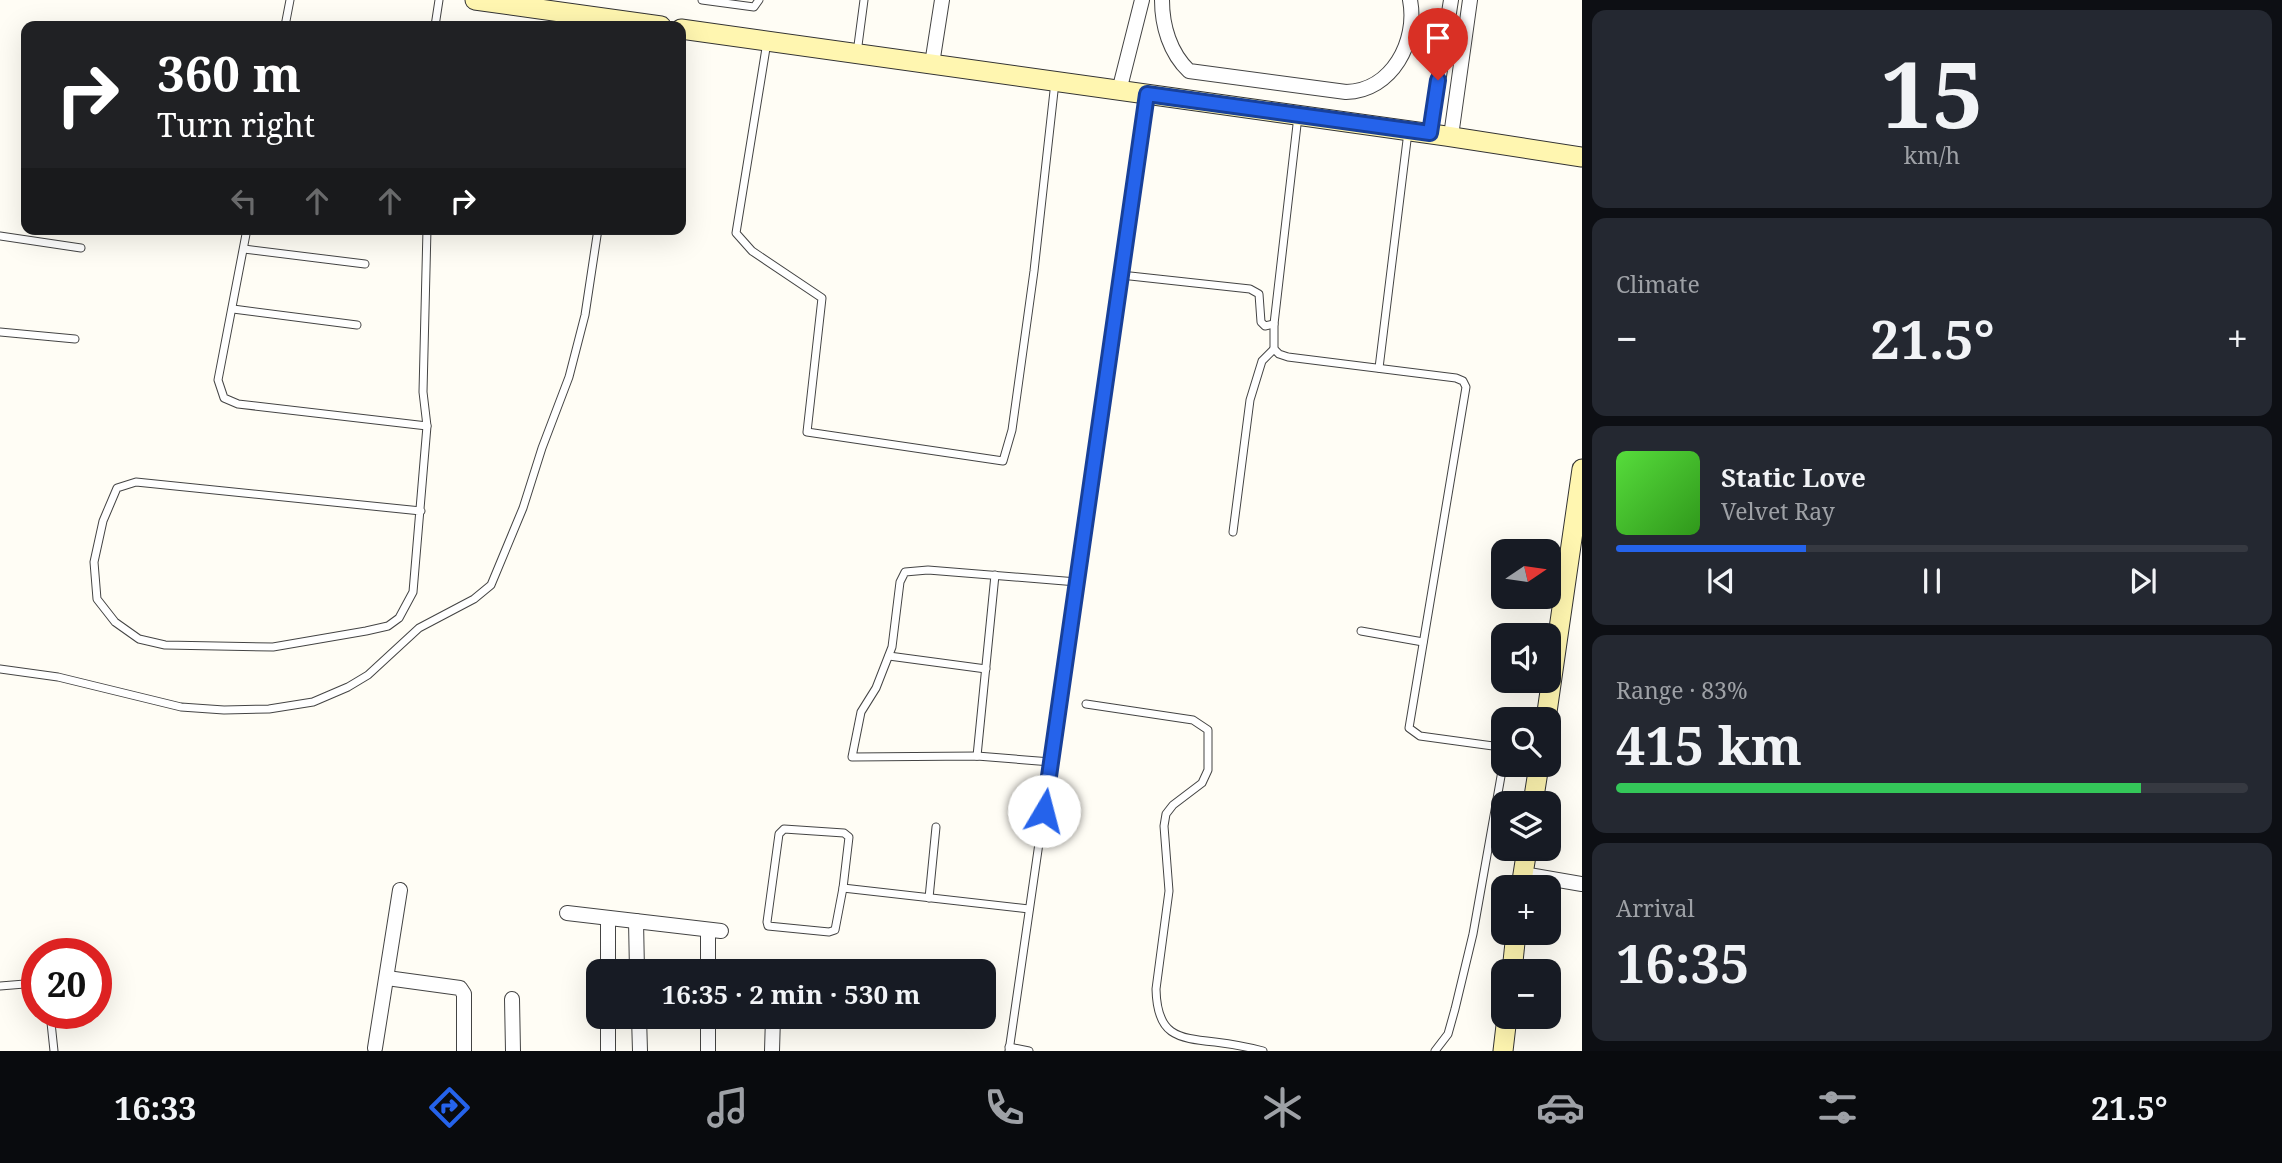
<!DOCTYPE html>
<meta charset="utf-8">
<style>
body{margin:0;font-family:"Noto Serif",serif;background:#242831;color:#f1f3f6;height:100vh;display:flex;flex-direction:column;font-size:26px;white-space:nowrap}
*{box-sizing:border-box;margin:0}
p{font-size:23px;color:#9ea1a6}
.icon{flex:none;width:38px;height:38px;fill:none;stroke:currentColor;stroke-width:2;stroke-linecap:round;stroke-linejoin:round}
.map{position:relative;flex:1;overflow:hidden}
.sheet{display:flex;flex-direction:column;gap:10px;padding:10px;background:#0d0f14;width:700px}
.sheet>*{flex:none}
.hud{position:absolute;left:21px;top:21px;width:665px;height:214px;border-radius:14px;box-shadow:0 7px 28px #0002;background:#202124;color:#fff;overflow:hidden}
.needle{width:46px;rotate:77deg}
.fabs{position:absolute;left:1491px;top:539px;display:grid;gap:14px}
.fabs a{display:grid;place-items:center;width:70px;height:70px;border-radius:14px;background:#171b24;box-shadow:0 7px 28px #0002;font-size:35px}
.speed{position:absolute;left:21px;top:938px;display:flex;gap:14px;font-size:35px;font-weight:700;text-align:center}
.speed>*{display:grid;place-content:center;width:91px;height:91px;border-radius:50%;background:#171b24;box-shadow:0 7px 28px #0002;line-height:1}
.speed .limit{border:10px solid #d22;background:#fff;color:#111}
.pin{position:absolute;display:grid;place-items:center;width:60px;height:60px;color:#fff;margin:-72px -30px;border-radius:50% 50% 50% 0;rotate:-45deg;box-shadow:0 0 7px #0007}
.pin .icon{rotate:45deg}
.me{position:absolute;width:77px;margin:-38px;rotate:8deg;stroke-linejoin:round;filter:drop-shadow(0 0 5px #0008)}
.turn{display:flex;align-items:center;gap:24px;height:147px;padding:0 21px;font-size:32px}
.turn .icon{width:91px;height:91px;stroke-width:2.5}
.turn b{display:block;font-size:49px;line-height:60px}
.lanes{display:flex;align-items:center;height:66px;padding:0 21px;background:#0003;justify-content:center;gap:35px;direction:ltr}
.lanes .off{opacity:.35}
.big{font-size:52px;font-weight:700;line-height:1.1}
.sheet .widget{flex:1;display:flex;flex-direction:column;justify-content:center;gap:10px;min-width:0;padding:0 24px;border-radius:14px;background:#242831}
.sheet .dial{align-items:center;gap:0}
.dial b{font-size:91px;line-height:1}
.song{display:flex;align-items:center;gap:21px}
.cover{width:84px;height:84px;border-radius:10px;background:linear-gradient(135deg,hsl(110 70% 55%),hsl(110 70% 35%))}
.played{height:7px;border-radius:4px;background:linear-gradient(90deg,#2563eb 30%,#363941 30%)}
.keys{display:flex;justify-content:space-around;direction:ltr}
.heat{display:flex;justify-content:space-between;align-items:center;font-size:38px;direction:ltr}
.charge{height:10px;border-radius:5px;background:linear-gradient(90deg,#34c759 83%,#363941 0)}
.trip{position:absolute;left:586px;top:959px;width:410px;height:70px;border-radius:14px;background:#171b24;box-shadow:0 7px 28px #0002;font-weight:700;line-height:70px;text-align:center}
.menu{display:flex;height:112px;justify-content:space-around;align-items:center;background:#090b0e;color:#9ea1a6}
.menu .icon{width:49px;height:49px}
.menu .selected{color:#2563eb}
.menu b{font-size:32px;color:#f1f3f6}
main{display:flex;flex:1;min-height:0}
.map>svg:first-child{display:block}
</style>
<main>
<div class="map">
<svg width="1582" height="1051" viewBox="0 0 1582 1051">
<rect width="100%" height="100%" fill="#fffdf5"/>
<g fill="none" stroke-linecap="round" stroke-linejoin="round">
<defs>
<g id="lane">
<path d="M 702,0 L 754,7 L 759,0"/>
<path d="M 285,26 L 290,0"/>
<path d="M 435,26 L 439,0"/>
<path d="M 767,42 L 736,233 L 752,251 L 822,298 L 807,432 L 1003,461 L 1012,430 L 1034,271 L 1055,82"/>
<path d="M 857,53 L 864,0"/>
<path d="M 1298,116 L 1274,324 L 1274,349 L 1279,354 L 1288,357 L 1456,378 L 1463,381 L 1466,387 L 1409,728 L 1420,736 L 1493,746 L 1501,748 L 1503,752"/>
<path d="M 247,229 L 218,380 L 224,398 L 238,404 L 427,426"/>
<path d="M 0,236 L 81,248"/>
<path d="M 244,249 L 365,264"/>
<path d="M 1121,275 L 1250,289 L 1259,294 L 1261,322 L 1265,326 L 1274,324"/>
<path d="M 233,309 L 357,325"/>
<path d="M 0,332 L 75,339"/>
<path d="M 1379,368 L 1408,132"/>
<path d="M 421,511 L 136,482 L 117,488 L 103,521 L 94,562 L 97,599 L 115,622 L 139,639 L 165,645 L 273,647 L 366,631 L 388,626 L 399,618 L 413,592 L 427,426 L 423,392 L 427,229"/>
<path d="M 1233,532 L 1250,400 L 1262,361 L 1274,349"/>
<path d="M 1361,631 L 1423,642"/>
<path d="M 889,656 L 986,669"/>
<path d="M 0,669 L 58,677 L 181,707 L 224,710 L 269,709 L 313,702 L 348,687 L 368,675 L 419,628 L 474,599 L 491,585 L 523,508 L 542,448 L 569,377 L 585,315 L 598,229"/>
<path d="M 1086,704 L 1193,720 L 1208,730 L 1208,770 L 1202,783 L 1173,805 L 1166,814 L 1164,826 L 1169,891 L 1156,989 C 1157,1035 1176,1038 1215,1042 C 1231,1044 1248,1047 1263,1051"/>
<path d="M 977,756 L 995,575"/>
<path d="M 1051,762 L 977,756 L 852,757 L 861,712 L 876,688 L 892,647 L 900,582 L 905,572 L 928,570 L 1077,582"/>
<path d="M 784,829 L 844,833 L 849,837 L 843,888 L 835,930 L 829,932 L 768,926 L 767,922 L 779,834 Z"/>
<path d="M 843,888 L 1029,909"/>
<path d="M 929,898 L 936,827"/>
<path d="M 0,986 L 37,983"/>
<path d="M 50,1013 L 54,1051"/>
<path d="M 1009,1047 L 1029,1051"/>
<path d="M 1009,1051 L 1147,95"/>
<path d="M 1435,1051 L 1448,1034 L 1455,1009 L 1473,934 L 1503,765"/>
</g>
<g id="street">
<path d="M 1162,0 C 1162,26 1170,53 1189,71 L 1346,92 C 1392,91 1418,41 1410,0"/>
<path d="M 932,64 L 942,0"/>
<path d="M 1119,91 L 1142,0"/>
<path d="M 1430,133 L 1451,0"/>
<path d="M 1451,136 L 1470,0"/>
<path d="M 1523,874 L 1582,884"/>
<path d="M 567,913 L 721,931"/>
<path d="M 608,918 L 608,971"/>
<path d="M 636,921 L 637,971"/>
<path d="M 708,971 L 708,930"/>
<path d="M 387,978 L 460,988 L 464,994 L 464,1051"/>
<path d="M 512,999 L 513,1051"/>
<path d="M 639,1017 L 640,1051"/>
<path d="M 375,1048 L 400,890"/>
<path d="M 608,1051 L 608,1017"/>
<path d="M 708,1051 L 708,1017"/>
<path d="M 772,1051 L 773,1017"/>
</g>
<g id="secondary">
<path d="M 475,0 L 661,26"/>
<path d="M 681,29 L 1446,136 L 1582,157"/>
<path d="M 1546,719 L 1582,469"/>
<path d="M 1533,803 L 1539,765"/>
<path d="M 1521,887 L 1527,849"/>
<path d="M 1512,971 L 1516,933"/>
<path d="M 1503,1051 L 1507,1017"/>
</g>
</defs>
<use href="#lane" stroke="#444" stroke-width="9"/>
<use href="#street" stroke="#444" stroke-width="16"/>
<use href="#secondary" stroke="#333" stroke-width="21"/>
<use href="#lane" stroke="#fff" stroke-width="7"/>
<use href="#street" stroke="#fff" stroke-width="14"/>
<use href="#secondary" stroke="#fff6b0" stroke-width="19"/>
</g>
<g fill="none" stroke-linecap="round" stroke-linejoin="round">
<defs>
<path id="route" d="M 1044,811 L 1147,94 L 1430,133 L 1438,80"/>
</defs>
<use href="#route" stroke="#184099" stroke-width="18"/>
<use href="#route" stroke="#2563eb" stroke-width="12"/>
</g>
</svg>
<div class="fabs">
<a><svg class="needle" viewBox="-14 -14 28 28"><path d="M0-13l5 13h-10z" fill="#e53935"/><path d="M0 13l5-13h-10z" fill="#9ea1a6"/></svg></a>
<a><svg class="icon" aria-label="sound" viewBox="0 0 24 24"><path d="M4 9h4l5-4v14l-5-4H4zM17 9q2 3 0 6"/></svg></a>
<a><svg class="icon" aria-label="search" viewBox="0 0 24 24"><circle cx="10" cy="10" r="6"/><path d="M15 15l6 6"/></svg></a>
<a><svg class="icon" aria-label="layers" viewBox="0 0 24 24"><path d="M12 4l9 5-9 5-9-5zM3 14l9 5 9-5"/></svg></a>
<a>+</a>
<a>−</a>
</div>
<div class="speed"><div class="limit">20</div></div>
<div class="pin" style="left:1438px;top:80px;background:#d93025"><svg class="icon" aria-label="arrive" viewBox="0 0 24 24"><path d="M6 21V4h12l-3 4 3 4H6"/></svg></div>
<svg class="me" style="left:1044px;top:811px" viewBox="-20 -20 40 40"><circle r="19" fill="#fff"/><path d="M0-13L10 11 0 6-10 11z" fill="#2563eb"/></svg>
<div class="trip">16:35 · 2 min · 530 m</div>
<div class="hud">
<div class="turn"><svg class="icon" aria-label="right" viewBox="0 0 24 24"><path d="M7 20v-9h11M14 6l5 5-5 5"/></svg><div><b>360 m</b>Turn right</div></div>
<div class="lanes"><svg class="icon off" aria-label="left" viewBox="0 0 24 24"><path d="M17 20v-9H6M10 6l-5 5 5 5"/></svg><svg class="icon off" aria-label="ahead" viewBox="0 0 24 24"><path d="M12 20V5M6 11l6-6 6 6"/></svg><svg class="icon off" aria-label="ahead" viewBox="0 0 24 24"><path d="M12 20V5M6 11l6-6 6 6"/></svg><svg class="icon" aria-label="right" viewBox="0 0 24 24"><path d="M7 20v-9h11M14 6l5 5-5 5"/></svg></div>
</div>
</div>
<section class="sheet">
<div class="widget dial"><b>15</b><p>km/h</p></div>
<div class="widget"><p>Climate</p>
<div class="heat"><a>−</a><b class="big">21.5°</b><a>+</a></div>
</div>
<div class="widget">
<div class="song"><i class="cover"></i><div><b>Static Love</b><p>Velvet Ray</p></div></div>
<div class="played"></div>
<div class="keys"><svg class="icon" aria-label="previous" viewBox="0 0 24 24"><path d="M18 5L8 12l10 7zM5 5v14"/></svg><svg class="icon" aria-label="pause" viewBox="0 0 24 24"><path d="M8 5v14M16 5v14"/></svg><svg class="icon" aria-label="next" viewBox="0 0 24 24"><path d="M6 5l10 7-10 7zM19 5v14"/></svg></div>
</div>
<div class="widget"><p>Range · 83%</p><b class="big">415 km</b><div class="charge"></div></div>
<div class="widget"><p>Arrival</p><b class="big">16:35</b></div>
</section>
</main>
<nav class="menu">
<b>16:33</b>
<svg class="icon selected" aria-label="directions" viewBox="0 0 24 24"><path d="M12 3l9 9-9 9-9-9zM9 14v-3h6M13 9l2 2-2 2"/></svg>
<svg class="icon" aria-label="music" viewBox="0 0 24 24"><path d="M9 18V5l10-2v13"/><circle cx="6" cy="18" r="3"/><circle cx="16" cy="16" r="3"/></svg>
<svg class="icon" aria-label="phone" viewBox="0 0 24 24"><path d="M5 4h4l2 5-3 2q2 4 5 5l2-3 5 2v4C11 20 4 13 5 4z"/></svg>
<svg class="icon" aria-label="climate" viewBox="0 0 24 24"><path d="M12 3v18M4 7l16 10M4 17L20 7"/></svg>
<svg class="icon" aria-label="car" viewBox="0 0 24 24"><path d="M5 17H2v-5l4-1 3-4h7l3 4 3 1v5h-3M9 17h6M6 11h13"/><circle cx="7" cy="17" r="2"/><circle cx="17" cy="17" r="2"/></svg>
<svg class="icon" aria-label="filters" viewBox="0 0 24 24"><path d="M4 7h16M4 17h16"/><circle cx="9" cy="7" r="2"/><circle cx="15" cy="17" r="2"/></svg>
<b>21.5°</b>
</nav>
